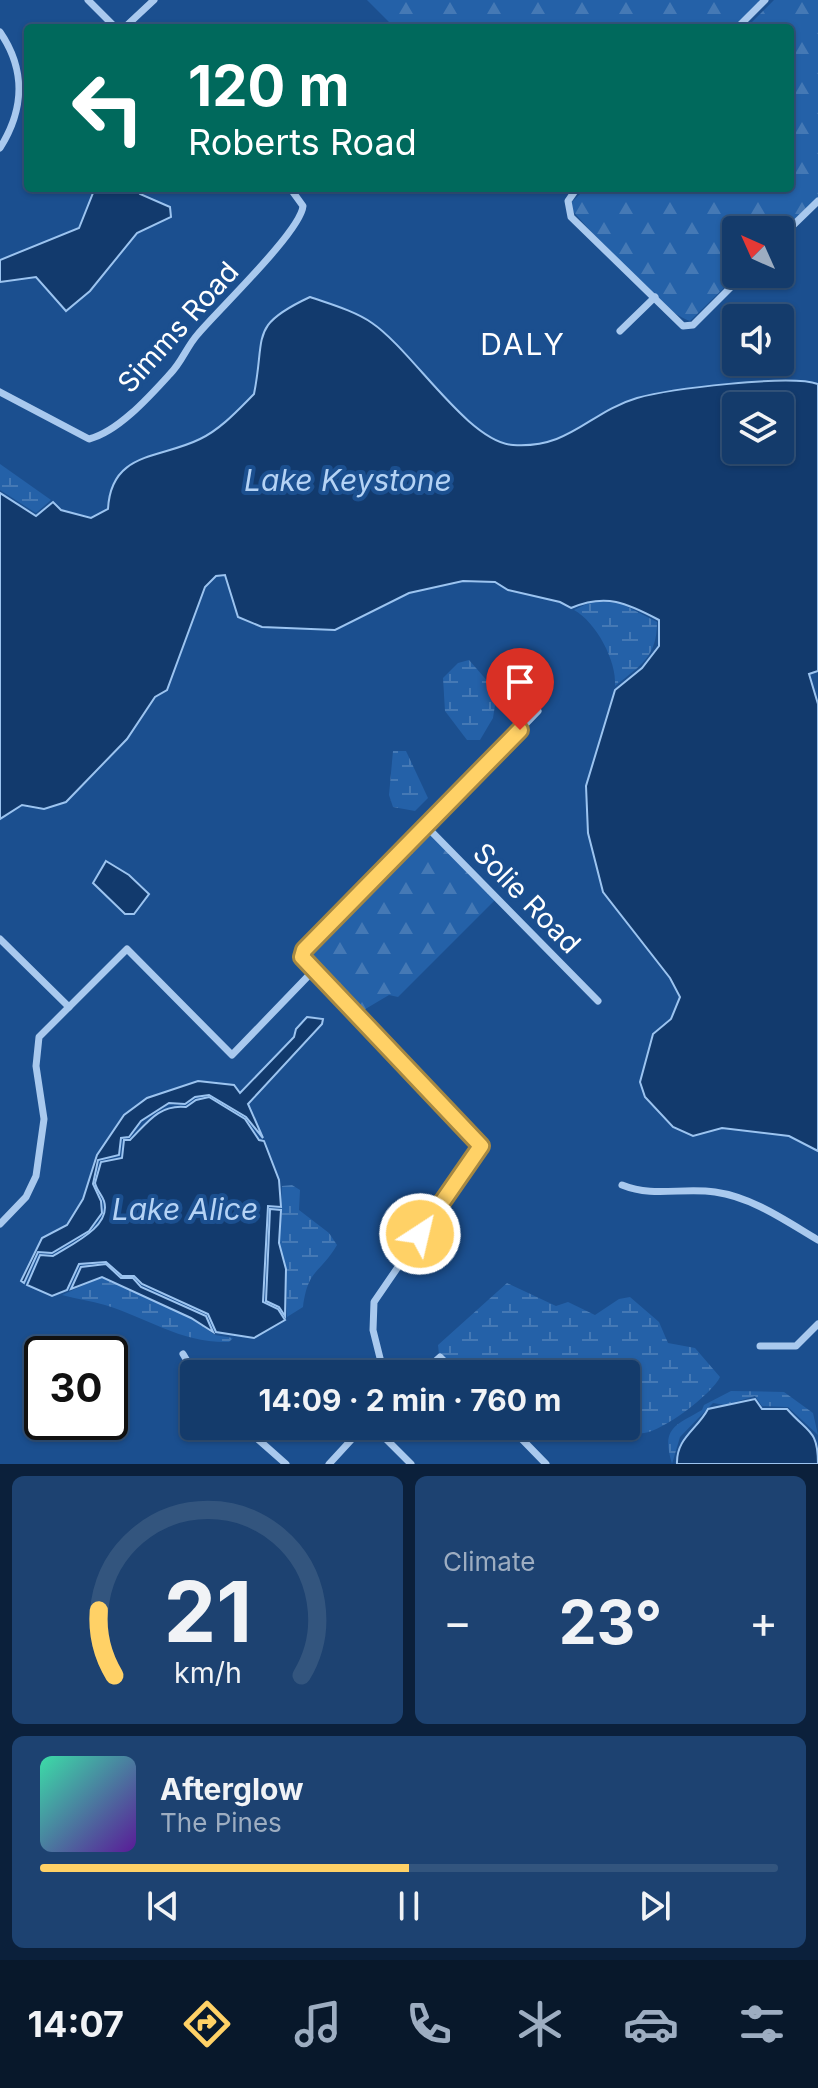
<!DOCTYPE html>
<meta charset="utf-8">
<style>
body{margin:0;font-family:Inter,sans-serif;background:#1d4271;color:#f1f3f6;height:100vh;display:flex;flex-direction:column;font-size:30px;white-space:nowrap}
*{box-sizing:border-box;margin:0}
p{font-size:26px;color:#9dadc1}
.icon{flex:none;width:44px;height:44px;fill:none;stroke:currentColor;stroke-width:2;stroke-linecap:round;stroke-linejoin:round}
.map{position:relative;height:1464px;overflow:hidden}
.side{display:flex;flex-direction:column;gap:12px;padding:12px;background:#0b203b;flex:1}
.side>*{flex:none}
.guide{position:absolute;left:24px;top:24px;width:770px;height:168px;border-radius:8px;box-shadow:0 2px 6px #0004,0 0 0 2px #33557e;background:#00695c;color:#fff;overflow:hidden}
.needle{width:52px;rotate:315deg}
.controls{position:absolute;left:722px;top:216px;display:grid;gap:16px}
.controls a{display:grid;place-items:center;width:72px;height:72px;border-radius:8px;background:#143b6b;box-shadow:0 2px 6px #0004,0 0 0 2px #33557e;font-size:40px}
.speed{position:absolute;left:24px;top:1336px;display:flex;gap:16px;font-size:40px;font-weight:700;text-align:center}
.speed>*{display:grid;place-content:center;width:104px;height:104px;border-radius:50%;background:#143b6b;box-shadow:0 2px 6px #0004,0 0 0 2px #33557e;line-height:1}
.speed .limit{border:4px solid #111;border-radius:12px;background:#fff;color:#111}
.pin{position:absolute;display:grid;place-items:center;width:68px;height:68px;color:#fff;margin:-82px -34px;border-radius:50% 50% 50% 0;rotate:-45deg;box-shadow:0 0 8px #0007}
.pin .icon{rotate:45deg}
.me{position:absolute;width:88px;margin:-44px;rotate:35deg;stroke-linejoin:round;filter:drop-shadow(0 0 6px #0008)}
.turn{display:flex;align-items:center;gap:28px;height:168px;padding:0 32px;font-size:36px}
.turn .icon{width:104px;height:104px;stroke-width:2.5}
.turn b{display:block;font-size:56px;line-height:68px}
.big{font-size:60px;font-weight:700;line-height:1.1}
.side .card{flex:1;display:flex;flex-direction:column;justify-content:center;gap:12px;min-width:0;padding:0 28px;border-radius:12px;background:#1d4271}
.side .dial{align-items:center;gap:0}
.dial svg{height:208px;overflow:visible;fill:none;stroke:#33557e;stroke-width:7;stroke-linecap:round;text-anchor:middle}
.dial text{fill:#f1f3f6;stroke:none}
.song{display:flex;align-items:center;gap:24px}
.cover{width:96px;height:96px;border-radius:12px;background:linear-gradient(135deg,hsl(160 70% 55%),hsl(270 70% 35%))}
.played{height:8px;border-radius:4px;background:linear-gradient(90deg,#ffd166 50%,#33557e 50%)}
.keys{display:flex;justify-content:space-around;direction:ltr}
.heat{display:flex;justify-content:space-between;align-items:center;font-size:44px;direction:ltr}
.side .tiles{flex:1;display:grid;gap:12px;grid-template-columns:1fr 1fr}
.card:last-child{grid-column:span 2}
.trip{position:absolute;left:180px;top:1360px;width:460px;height:80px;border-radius:8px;background:#143b6b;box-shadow:0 2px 6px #0004,0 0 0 2px #33557e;font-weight:700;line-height:80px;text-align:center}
.tabs{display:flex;height:128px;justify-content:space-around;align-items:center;background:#08182b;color:#9dadc1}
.tabs .icon{width:56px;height:56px}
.tabs .current{color:#ffd166}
.tabs b{font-size:36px;color:#f1f3f6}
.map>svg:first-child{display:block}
</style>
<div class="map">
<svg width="818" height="1464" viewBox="0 0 818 1464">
<defs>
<pattern id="forest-firs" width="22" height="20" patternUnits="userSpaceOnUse" patternTransform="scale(2)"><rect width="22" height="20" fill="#2461a8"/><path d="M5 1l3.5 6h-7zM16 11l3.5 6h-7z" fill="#4579b5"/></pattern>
<pattern id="wetland-marsh" width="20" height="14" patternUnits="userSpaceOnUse" patternTransform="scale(2)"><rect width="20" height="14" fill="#2461a8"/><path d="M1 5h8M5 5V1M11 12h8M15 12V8" fill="none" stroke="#4579b5"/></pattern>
</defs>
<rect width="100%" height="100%" fill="#1b4f8f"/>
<g fill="url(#forest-firs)">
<path d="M 367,0 L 762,0 L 736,28 L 395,28 Z"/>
<path d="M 774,0 L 818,0 L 818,197 L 780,233 L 736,230 L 738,274 L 690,321 C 658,311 594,234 568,206 L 586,188 L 790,188 L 790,28 L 746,28 Z"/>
<path d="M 426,830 L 495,900 L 398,997 L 389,995 L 362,1011 L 308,958 Z"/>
</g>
<g fill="url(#wetland-marsh)">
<path d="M 0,464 L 51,500 L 36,513 L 0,490 Z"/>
<path d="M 593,601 L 620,603 L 657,622 C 657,657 641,665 615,686 C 617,661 596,622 574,610 Z"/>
<path d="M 469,660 L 497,692 L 493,718 L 480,740 L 467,740 L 445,711 L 443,678 L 458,663 Z"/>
<path d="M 393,751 L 406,751 L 428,798 L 415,811 L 393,807 L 389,795 Z"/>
<path d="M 292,1185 L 300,1190 L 299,1210 L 329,1233 L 337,1245 C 320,1274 308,1268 303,1307 L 287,1317 L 286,1269 L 279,1244 L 282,1186 Z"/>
<path d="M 102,1277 L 191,1318 L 215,1335 L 233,1338 L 229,1342 C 180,1343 148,1318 105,1305 C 91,1301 77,1299 62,1295 Z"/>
<path d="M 507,1283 L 556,1306 L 568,1302 L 595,1315 L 619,1299 L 630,1297 L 659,1322 L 668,1343 L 695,1348 L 720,1377 C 712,1394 663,1431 644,1433 C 629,1435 613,1431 598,1431 L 594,1426 L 626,1426 L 626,1374 L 526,1374 L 521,1367 L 499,1374 L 462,1374 L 439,1354 L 438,1345 Z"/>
<path d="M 731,1391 L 784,1392 L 813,1413 L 818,1435 L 788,1407 L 762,1406 L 755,1396 L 725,1405 L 713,1403 L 680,1437 L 672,1464 C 662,1429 672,1427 702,1410 L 704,1405 Z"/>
</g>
<g fill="#123a6d" stroke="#9cc4f0" stroke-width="2" fill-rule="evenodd">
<path d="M 95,188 L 135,188 L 140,194 L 170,207 L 171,217 L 137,233 L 90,291 L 66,311 L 36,277 L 0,282 L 0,260 L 79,228 Z"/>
<path d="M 310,297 C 330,304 355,311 372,323 C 412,350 468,442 513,445 C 570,449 589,412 637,398 C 669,389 790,374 818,384 L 818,671 L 809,674 L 818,704 L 818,1151 L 789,1136 L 722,1128 L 693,1136 L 673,1127 L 645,1097 L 640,1082 L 653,1034 L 671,1019 L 680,997 L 670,978 L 603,892 L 588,833 L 586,786 L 615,690 L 642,668 L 659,646 L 659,620 C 627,603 606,593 571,608 L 560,602 L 508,590 L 495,582 L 463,581 L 409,593 L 335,630 L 262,627 L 238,617 L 225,575 L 216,576 L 205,587 L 167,690 L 155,697 L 127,739 L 66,802 L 44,809 L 22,805 L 0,819 L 0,493 L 36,516 L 53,502 L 61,510 L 91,518 L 108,509 C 111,451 160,459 200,439 C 221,429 238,410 254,394 C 266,335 248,326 310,297 ZM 736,406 L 780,406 L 780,450 L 736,450 Z"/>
<path d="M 106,861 L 129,875 L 149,894 L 134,914 L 125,914 L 93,883 Z"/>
<path d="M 307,1017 L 323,1019 L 322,1024 L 248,1104 L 263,1138 L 246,1117 L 209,1095 L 195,1097 L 185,1104 L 169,1103 L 141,1121 L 129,1137 L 121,1138 L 119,1155 L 98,1160 L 93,1184 L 101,1201 L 102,1213 L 89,1231 L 52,1253 L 38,1252 L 24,1283 L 21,1281 L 42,1238 L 67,1225 L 83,1199 L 97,1155 L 124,1115 L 147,1098 L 198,1081 L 234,1085 L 240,1093 L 294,1037 L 296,1029 Z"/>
<path d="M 209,1097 L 245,1119 L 259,1140 L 264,1141 L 279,1180 L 281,1207 L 268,1206 L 263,1302 L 278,1309 L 285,1320 L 254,1338 L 216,1332 L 208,1314 L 142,1284 L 134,1276 L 122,1276 L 106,1262 L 79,1264 L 67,1290 L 52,1296 L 27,1285 L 40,1255 L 53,1256 C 70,1245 112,1227 104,1201 C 102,1195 97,1191 95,1183 L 101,1162 L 122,1158 L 124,1140 L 130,1140 C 147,1123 159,1104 186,1107 L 196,1100 Z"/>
<path d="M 270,1209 L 281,1210 L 279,1243 L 286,1269 L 285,1316 L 279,1307 L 266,1301 Z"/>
<path d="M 106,1264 L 121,1278 L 133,1278 L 141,1287 L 206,1316 L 213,1332 L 191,1318 L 102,1277 L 71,1289 L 81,1267 Z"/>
<path d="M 755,1399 L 762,1409 L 787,1409 C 808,1433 818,1429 818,1464 L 677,1464 C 676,1438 697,1430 708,1409 Z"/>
</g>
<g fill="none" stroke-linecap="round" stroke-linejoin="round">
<g stroke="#a9c9ee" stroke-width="7">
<path d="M 88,0 L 116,28"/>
<path d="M 124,28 L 154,0"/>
<path d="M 737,28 L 765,0"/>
<path d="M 0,32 C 26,70 24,110 0,148"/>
<path d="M 577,188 L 568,201 L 571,217 L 683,326 L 693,325 L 744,274"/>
<path d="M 780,238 L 818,201"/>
<path d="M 620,331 L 655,297"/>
<path d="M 0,392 L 89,439 C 118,432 150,396 170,374 C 182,362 187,346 198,334 C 218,310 301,231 303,206 L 290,188"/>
<path d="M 425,825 L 598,1001"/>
<path d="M 0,939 L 69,1007"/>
<path d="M 622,1185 C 654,1198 682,1187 715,1192 C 752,1197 786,1221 818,1240"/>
<path d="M 0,1224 L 26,1197 L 36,1176 L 44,1119 L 36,1066 L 39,1037 L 127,949 L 232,1055 L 313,971"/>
<path d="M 760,1346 L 796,1346 L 818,1324"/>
<path d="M 183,1354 L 195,1374"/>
<path d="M 384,1374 L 373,1330 L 374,1302 L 481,1146 L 302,957 L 538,711"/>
<path d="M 421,1374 L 440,1357 L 457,1374"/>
<path d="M 243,1426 L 286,1464"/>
<path d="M 373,1426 L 411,1464"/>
<path d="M 509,1426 L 546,1464"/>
<path d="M 329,1464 L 364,1426"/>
</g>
</g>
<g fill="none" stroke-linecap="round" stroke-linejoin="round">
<defs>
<path id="route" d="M 420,1234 L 481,1146 L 302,957 L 304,950 L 520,730"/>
</defs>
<use href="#route" stroke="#a68842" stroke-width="20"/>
<use href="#route" stroke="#ffd166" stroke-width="14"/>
</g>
<g text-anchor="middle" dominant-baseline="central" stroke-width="8" stroke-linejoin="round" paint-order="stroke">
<g font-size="28" fill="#fff" stroke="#1b4f8f">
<text transform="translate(178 327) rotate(-48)">Simms Road</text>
<text transform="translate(527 898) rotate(46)">Solie Road</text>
</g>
<g font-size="30" letter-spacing="2" fill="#fff" stroke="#1b4f8f">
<text x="523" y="344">DALY</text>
</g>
<g font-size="30" font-style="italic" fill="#b5d3f5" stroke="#1b4f8f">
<text x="348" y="480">Lake Keystone</text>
<text x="185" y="1209">Lake Alice</text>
</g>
</g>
</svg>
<div class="controls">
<a><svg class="needle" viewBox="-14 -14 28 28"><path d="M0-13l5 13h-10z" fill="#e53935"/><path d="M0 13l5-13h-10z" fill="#9dadc1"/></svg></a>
<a><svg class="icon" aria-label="sound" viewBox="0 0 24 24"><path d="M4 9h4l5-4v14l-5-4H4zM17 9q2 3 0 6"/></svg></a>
<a><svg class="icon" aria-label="layers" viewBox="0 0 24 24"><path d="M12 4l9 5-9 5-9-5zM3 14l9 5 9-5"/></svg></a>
</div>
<div class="speed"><div class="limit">30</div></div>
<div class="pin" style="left:520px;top:730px;background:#d93025"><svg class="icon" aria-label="arrive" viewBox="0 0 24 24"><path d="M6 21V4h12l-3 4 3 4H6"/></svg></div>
<svg class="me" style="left:420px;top:1234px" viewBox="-20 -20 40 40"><circle r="17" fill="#ffd166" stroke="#fff" stroke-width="3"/><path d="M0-11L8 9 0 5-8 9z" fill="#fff"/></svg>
<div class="trip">14:09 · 2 min · 760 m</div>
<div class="guide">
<div class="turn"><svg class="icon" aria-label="left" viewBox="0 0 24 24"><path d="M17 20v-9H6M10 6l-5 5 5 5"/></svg><div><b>120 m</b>Roberts Road</div></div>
</div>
</div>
<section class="side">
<div class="tiles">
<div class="card dial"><svg viewBox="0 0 100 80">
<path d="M14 69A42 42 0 1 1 86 69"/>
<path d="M14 69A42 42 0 0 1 8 44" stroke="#ffd166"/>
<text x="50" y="56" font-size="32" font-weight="700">21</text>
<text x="50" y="72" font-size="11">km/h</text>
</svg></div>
<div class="card"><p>Climate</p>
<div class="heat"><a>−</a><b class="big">23°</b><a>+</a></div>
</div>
<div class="card">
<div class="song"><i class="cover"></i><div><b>Afterglow</b><p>The Pines</p></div></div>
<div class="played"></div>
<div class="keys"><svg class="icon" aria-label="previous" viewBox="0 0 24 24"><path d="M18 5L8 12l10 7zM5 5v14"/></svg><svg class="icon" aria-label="pause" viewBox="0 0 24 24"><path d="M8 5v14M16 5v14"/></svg><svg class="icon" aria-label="next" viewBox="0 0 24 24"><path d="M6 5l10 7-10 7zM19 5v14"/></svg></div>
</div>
</div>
</section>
<nav class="tabs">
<b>14:07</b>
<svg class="icon current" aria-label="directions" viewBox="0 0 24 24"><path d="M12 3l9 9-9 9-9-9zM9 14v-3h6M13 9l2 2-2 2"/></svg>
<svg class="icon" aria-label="music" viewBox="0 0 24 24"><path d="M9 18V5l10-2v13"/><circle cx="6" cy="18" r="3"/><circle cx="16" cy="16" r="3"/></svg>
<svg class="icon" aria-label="phone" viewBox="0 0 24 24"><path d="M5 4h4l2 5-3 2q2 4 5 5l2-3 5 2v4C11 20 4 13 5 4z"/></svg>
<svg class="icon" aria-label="climate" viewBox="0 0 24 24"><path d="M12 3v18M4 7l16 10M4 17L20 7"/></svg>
<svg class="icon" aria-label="car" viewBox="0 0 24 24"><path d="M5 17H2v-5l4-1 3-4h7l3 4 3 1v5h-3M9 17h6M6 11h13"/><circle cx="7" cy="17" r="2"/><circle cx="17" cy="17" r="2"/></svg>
<svg class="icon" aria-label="filters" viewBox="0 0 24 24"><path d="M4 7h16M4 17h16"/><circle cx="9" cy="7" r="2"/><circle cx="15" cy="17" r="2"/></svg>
</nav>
